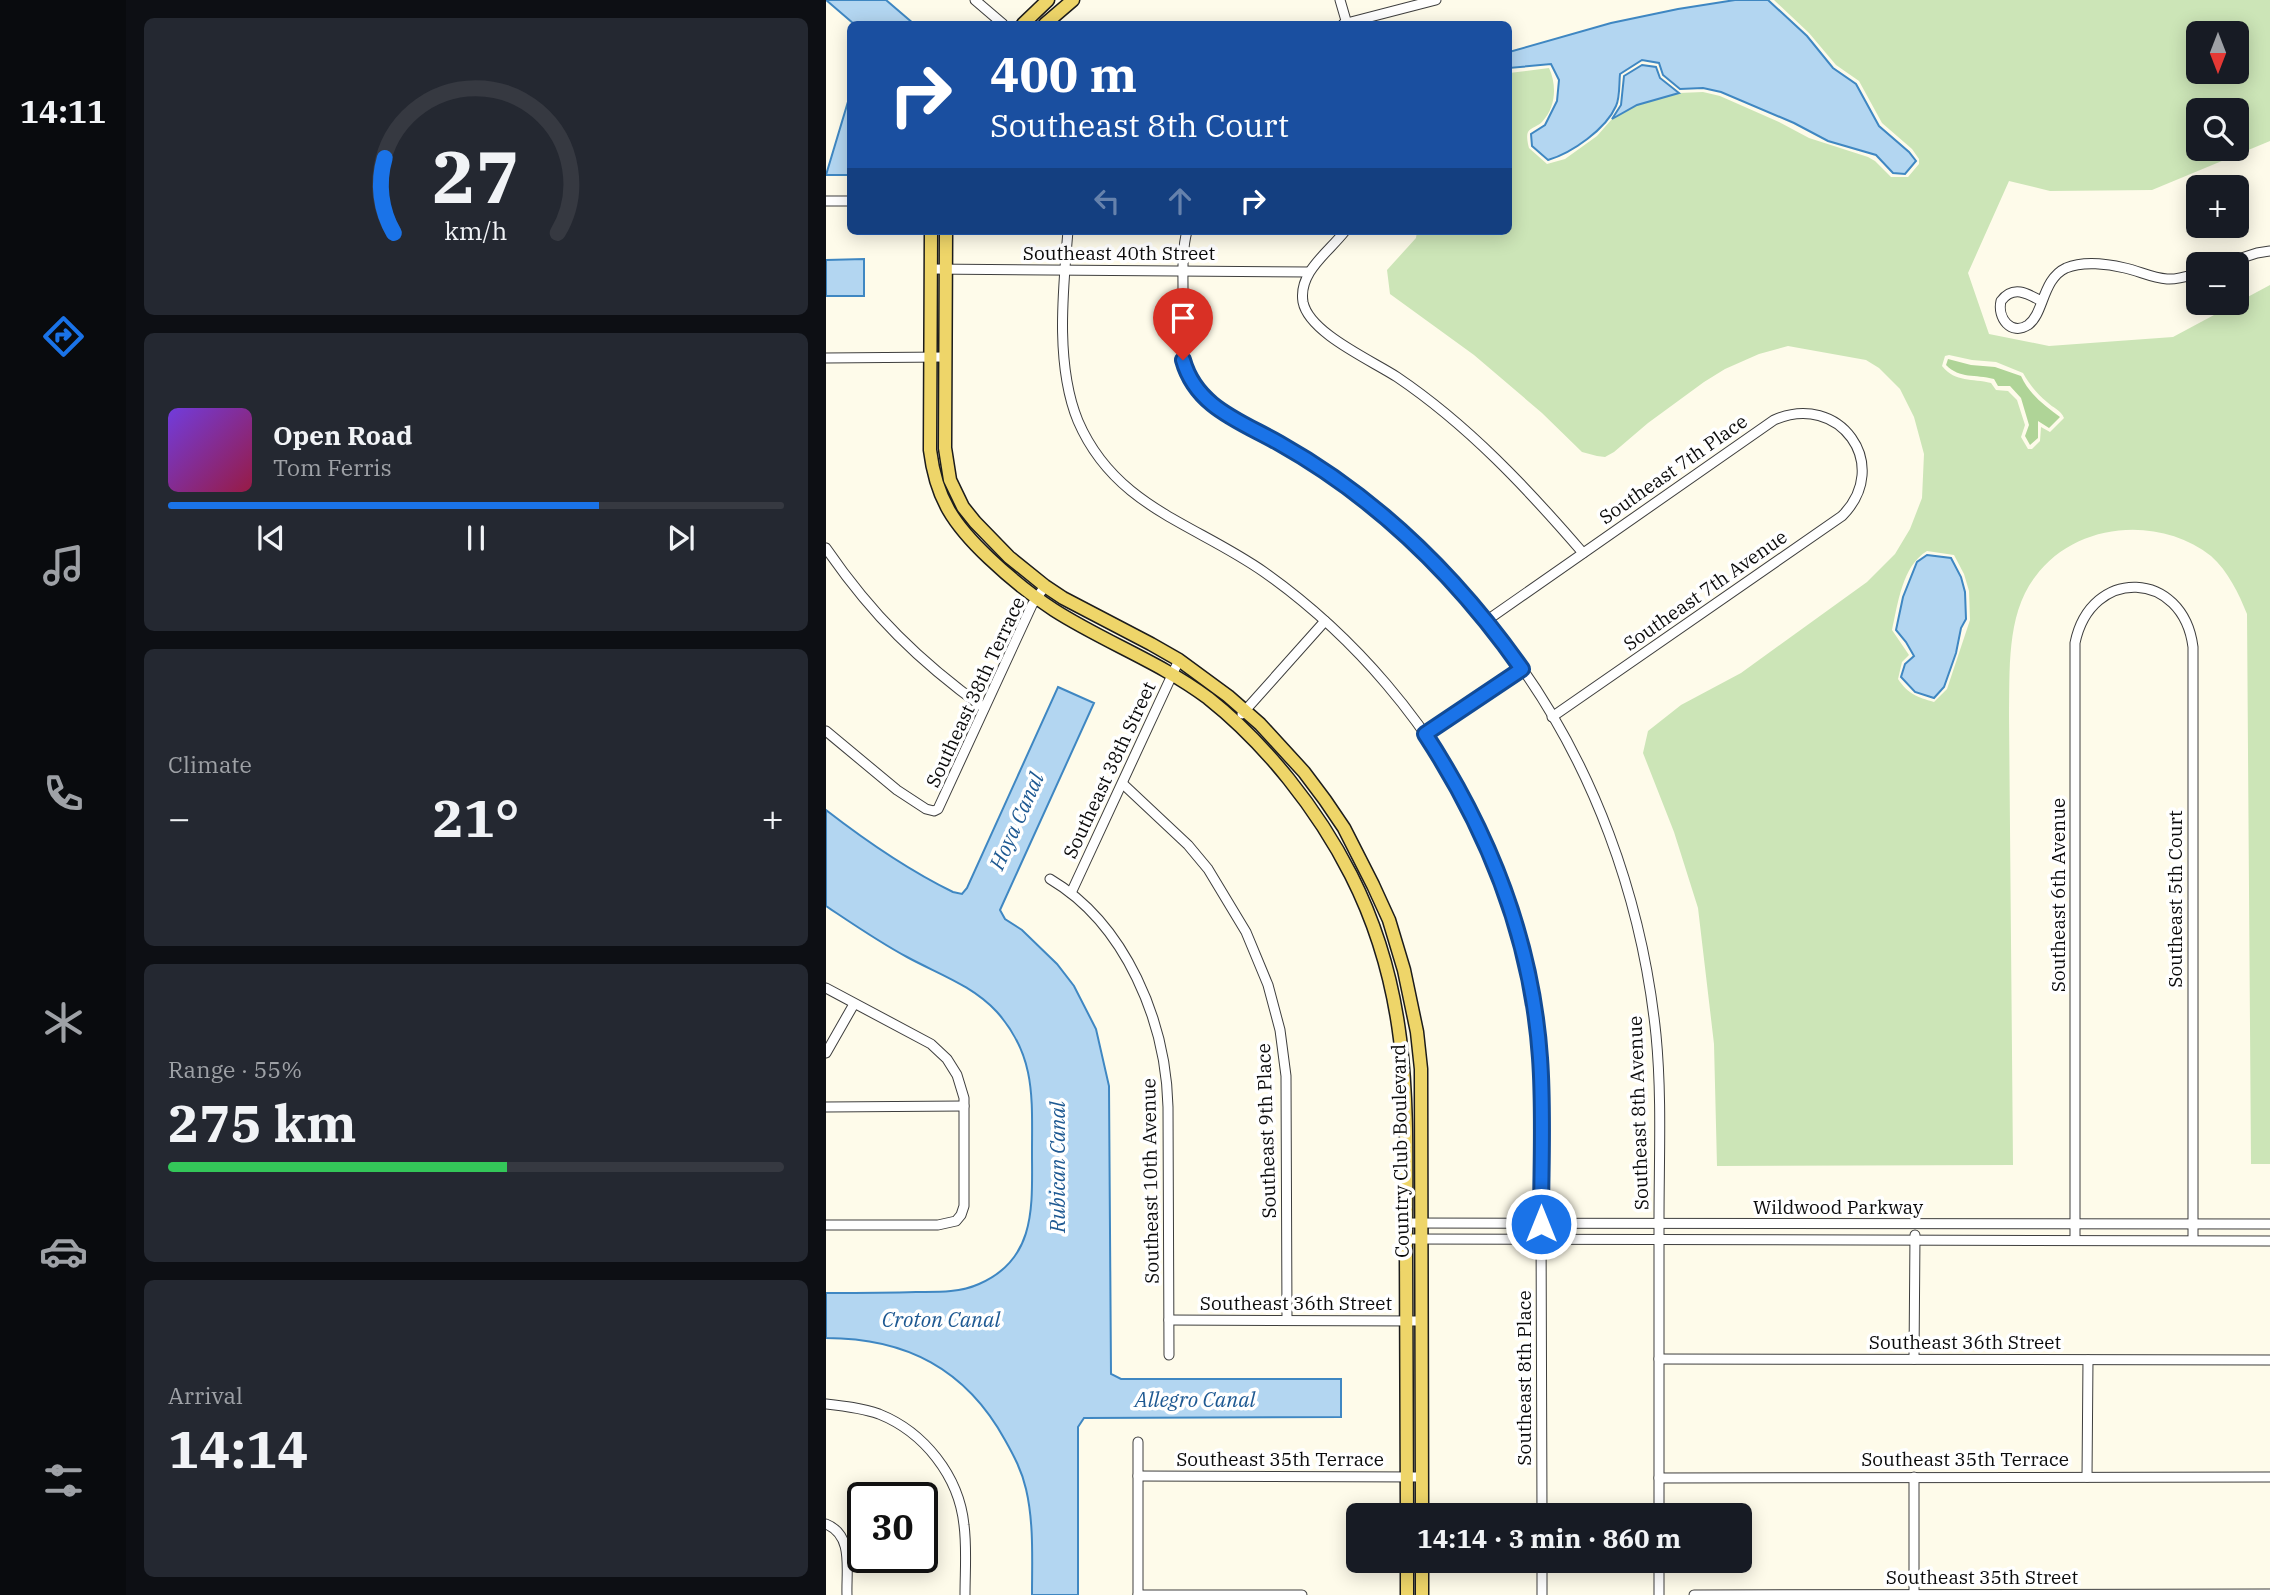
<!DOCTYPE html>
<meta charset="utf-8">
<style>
body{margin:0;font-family:"IBM Plex Serif",serif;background:#242831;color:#f1f3f6;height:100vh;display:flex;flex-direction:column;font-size:26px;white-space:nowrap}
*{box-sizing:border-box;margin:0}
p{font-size:23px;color:#9ea1a6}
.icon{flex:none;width:38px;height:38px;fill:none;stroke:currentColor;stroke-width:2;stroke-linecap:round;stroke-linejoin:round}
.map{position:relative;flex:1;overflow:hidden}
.details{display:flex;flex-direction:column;gap:18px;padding:18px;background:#0d0f14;width:700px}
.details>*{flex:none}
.top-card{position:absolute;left:21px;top:21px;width:665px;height:214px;border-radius:10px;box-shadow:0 4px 18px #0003;background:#1a4fa0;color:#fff;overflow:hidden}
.needle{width:46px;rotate:180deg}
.tools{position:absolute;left:1360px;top:21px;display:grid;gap:14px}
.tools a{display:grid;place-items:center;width:63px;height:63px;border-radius:10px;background:#171b24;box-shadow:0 4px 18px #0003;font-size:35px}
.speed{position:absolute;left:21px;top:1482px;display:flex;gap:14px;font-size:35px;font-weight:700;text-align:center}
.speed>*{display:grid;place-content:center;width:91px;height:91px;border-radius:50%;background:#171b24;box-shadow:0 4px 18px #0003;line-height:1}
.speed .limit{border:4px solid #111;border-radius:10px;background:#fff;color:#111}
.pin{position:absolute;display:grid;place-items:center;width:60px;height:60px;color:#fff;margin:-72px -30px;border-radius:50% 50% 50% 0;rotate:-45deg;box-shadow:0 0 7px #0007}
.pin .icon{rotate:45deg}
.me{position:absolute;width:77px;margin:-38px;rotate:0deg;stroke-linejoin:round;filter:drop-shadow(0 0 5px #0008)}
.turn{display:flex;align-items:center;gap:24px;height:147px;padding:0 28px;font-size:32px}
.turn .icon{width:91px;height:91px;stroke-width:2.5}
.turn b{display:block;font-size:49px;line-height:60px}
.lanes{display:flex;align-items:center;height:66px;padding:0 28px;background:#0003;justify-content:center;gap:35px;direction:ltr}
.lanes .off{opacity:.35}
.big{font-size:52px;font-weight:800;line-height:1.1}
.details .tile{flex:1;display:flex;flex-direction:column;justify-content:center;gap:10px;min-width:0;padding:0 24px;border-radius:10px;background:#242831}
.details .dial{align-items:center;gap:0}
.dial svg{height:182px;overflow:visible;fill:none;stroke:#363941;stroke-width:7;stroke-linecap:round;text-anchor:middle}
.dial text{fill:#f1f3f6;stroke:none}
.song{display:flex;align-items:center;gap:21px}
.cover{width:84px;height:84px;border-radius:10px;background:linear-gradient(135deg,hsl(260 70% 55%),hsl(340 70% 35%))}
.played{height:7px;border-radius:4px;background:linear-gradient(90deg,#1a73e8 70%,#363941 70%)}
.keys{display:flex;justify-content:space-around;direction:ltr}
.heat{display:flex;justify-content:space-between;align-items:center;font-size:38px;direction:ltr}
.charge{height:10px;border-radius:5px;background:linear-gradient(90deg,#34c759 55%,#363941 0)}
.trip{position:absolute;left:520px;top:1503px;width:406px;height:70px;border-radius:10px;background:#171b24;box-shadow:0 4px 18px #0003;font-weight:800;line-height:70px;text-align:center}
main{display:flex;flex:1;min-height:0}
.tab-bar{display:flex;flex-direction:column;width:126px;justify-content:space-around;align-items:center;background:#090b0e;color:#9ea1a6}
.tab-bar .icon{width:49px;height:49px}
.tab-bar .active{color:#1a73e8}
.tab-bar b{font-size:32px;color:#f1f3f6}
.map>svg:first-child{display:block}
</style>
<main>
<nav class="tab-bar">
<b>14:11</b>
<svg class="icon active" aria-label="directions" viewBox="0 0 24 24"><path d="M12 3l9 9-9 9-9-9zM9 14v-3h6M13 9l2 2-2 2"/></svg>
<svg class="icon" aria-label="music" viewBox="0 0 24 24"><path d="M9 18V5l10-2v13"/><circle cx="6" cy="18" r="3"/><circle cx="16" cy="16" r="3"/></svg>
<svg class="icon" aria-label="phone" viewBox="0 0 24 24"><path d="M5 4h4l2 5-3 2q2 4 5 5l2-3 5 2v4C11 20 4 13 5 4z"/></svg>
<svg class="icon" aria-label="climate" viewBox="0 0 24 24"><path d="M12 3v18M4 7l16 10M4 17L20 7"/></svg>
<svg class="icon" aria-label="car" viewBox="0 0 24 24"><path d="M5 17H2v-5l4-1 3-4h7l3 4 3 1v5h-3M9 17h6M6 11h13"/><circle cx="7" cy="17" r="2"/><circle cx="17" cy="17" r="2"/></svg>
<svg class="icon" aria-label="filters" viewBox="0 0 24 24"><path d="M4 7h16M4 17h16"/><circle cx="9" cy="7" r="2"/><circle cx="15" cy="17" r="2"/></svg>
</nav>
<section class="details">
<div class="tile dial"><svg viewBox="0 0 100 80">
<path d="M14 69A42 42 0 1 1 86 69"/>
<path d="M14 69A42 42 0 0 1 10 36" stroke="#1a73e8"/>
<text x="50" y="56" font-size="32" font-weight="700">27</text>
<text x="50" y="72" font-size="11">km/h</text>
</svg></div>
<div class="tile">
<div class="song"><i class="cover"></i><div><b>Open Road</b><p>Tom Ferris</p></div></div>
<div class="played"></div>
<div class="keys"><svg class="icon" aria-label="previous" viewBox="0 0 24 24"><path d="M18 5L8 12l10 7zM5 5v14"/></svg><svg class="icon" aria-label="pause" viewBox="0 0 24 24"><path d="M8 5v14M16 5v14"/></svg><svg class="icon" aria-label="next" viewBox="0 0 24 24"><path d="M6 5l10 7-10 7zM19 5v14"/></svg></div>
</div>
<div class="tile"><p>Climate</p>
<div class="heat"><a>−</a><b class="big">21°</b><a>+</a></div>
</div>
<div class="tile"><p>Range · 55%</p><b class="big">275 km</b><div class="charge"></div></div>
<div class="tile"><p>Arrival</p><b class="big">14:14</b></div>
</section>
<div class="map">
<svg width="1444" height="1595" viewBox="0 0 1444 1595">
<rect width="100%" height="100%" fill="#fefbea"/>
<path fill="#cce5b7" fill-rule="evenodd" d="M 948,0 L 1444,0 L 1444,141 L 1326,190 L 1224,191 L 1183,181 L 1142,273 L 1163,334 L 1223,346 L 1347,337 L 1444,285 L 1444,1164 L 1425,1164 L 1421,614 C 1413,594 1402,571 1385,556 C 1333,515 1249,522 1209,577 C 1180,615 1184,671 1183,716 L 1187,1165 L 891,1166 L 888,1044 L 872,908 L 848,832 L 817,753 L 822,731 L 855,705 L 915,673 L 1041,582 L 1069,554 L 1084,529 L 1096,498 L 1098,454 L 1088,417 L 1074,389 L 1053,368 L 1040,360 L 962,346 L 933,354 L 899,369 L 878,382 L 822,423 L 788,452 L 779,457 L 771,456 L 756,452 L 716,413 L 648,355 L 564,294 L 561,270 L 590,238 L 591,231 L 682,231 L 683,73 L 723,68 C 731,85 730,107 716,122 C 713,126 705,127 702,132 C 700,136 702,144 703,148 L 721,164 L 739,159 L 771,136 L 786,119 L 810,105 L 853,93 L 877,92 L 894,96 L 953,122 L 983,138 L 1042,157 L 1049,161 L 1065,177 L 1082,177 L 1093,164 L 1093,159 L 1086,149 L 1056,123 L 1033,81 L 1010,65 L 983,33 ZM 1372,33 L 1410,33 L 1410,72 L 1372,72 ZM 1372,110 L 1410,110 L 1410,149 L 1372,149 ZM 1123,355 L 1146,360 L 1170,362 L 1197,373 C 1203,384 1211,394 1221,402 C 1227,408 1235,410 1238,418 L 1224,432 L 1215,427 L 1214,441 L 1206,449 L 1202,449 L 1195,437 L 1199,425 L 1191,400 L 1182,391 L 1170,390 L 1165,383 C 1146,378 1130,383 1116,366 L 1119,356 ZM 1101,551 L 1128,555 L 1138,574 L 1143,591 L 1144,620 L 1121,689 L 1108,702 C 1091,697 1082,694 1072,679 L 1076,662 L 1083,655 L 1066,630 C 1072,604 1076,566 1101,551 Z"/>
<path fill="#afd497" d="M 1122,359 L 1145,365 L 1169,367 L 1195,376 C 1203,394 1219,406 1234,417 L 1223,428 L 1212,421 L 1212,438 L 1204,445 L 1199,436 L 1203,425 L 1195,398 L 1184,386 L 1172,386 L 1168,379 C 1149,374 1134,379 1120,365 Z"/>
<g fill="#b3d6f1" stroke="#3f87c2" stroke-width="2">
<path d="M 0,0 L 60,0 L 88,24 L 28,24 Z"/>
<path d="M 909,0 L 942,0 L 981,36 L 1007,68 L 1030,84 L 1053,126 L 1083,152 L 1090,161 L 1079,174 L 1067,173 L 1050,155 L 1002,141 L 968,123 L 895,92 L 877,88 L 854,89 L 837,75 L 833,63 L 816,60 L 794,74 C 793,84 794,98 790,106 C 780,129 746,153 722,160 L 706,146 L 705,134 L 719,125 L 731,101 L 733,80 L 725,64 L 683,68 L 683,52 L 785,23 L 852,9 Z"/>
<path d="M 816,65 L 830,67 L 834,78 L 853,93 L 811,105 L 786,119 L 795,105 L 798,76 Z"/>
<path d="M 24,95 L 24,175 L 0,175 Z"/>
<path d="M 38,259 L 38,296 L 0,296 L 0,260 Z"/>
<path d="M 1101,555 L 1125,558 L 1135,577 L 1139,592 L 1140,619 L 1135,628 L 1130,653 L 1118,687 L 1108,698 L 1089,692 L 1075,677 L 1079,664 L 1088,656 L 1080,642 L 1070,630 L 1077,597 L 1091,562 Z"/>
<path d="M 232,687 L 268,703 L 174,910 L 179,919 L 196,930 L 231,964 L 248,986 L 270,1029 L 283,1086 L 285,1374 L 295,1379 L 515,1379 L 515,1417 L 258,1418 L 252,1427 L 252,1595 L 206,1595 C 206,1560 208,1523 200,1489 C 196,1471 188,1456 179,1440 C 140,1369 80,1338 0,1338 L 0,1293 C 30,1293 60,1293 90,1292 C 111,1292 133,1293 153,1284 C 211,1259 206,1205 206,1152 C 206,1098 210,1056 171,1012 C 146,985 112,974 81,957 C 53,942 27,924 0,906 L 0,810 C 40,841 82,870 127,892 L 136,894 L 141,888 Z"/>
</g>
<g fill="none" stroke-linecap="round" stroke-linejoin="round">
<defs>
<g id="minor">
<path d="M 149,0 L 177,24"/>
<path d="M 514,0 L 521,24"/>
<path d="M 517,24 L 610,0"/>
<path d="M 0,201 L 24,201"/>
<path d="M 242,231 C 237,290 229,365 252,421 C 289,507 368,523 438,572 C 527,635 604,724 651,823 C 686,897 708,975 714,1057 C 718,1111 715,1166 715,1220 C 715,1318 716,1417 716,1516"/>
<path d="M 361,231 C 356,250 357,270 357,290 C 356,312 354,334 357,356 C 358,366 361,376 366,384 C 382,411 436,432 464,449 C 483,460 501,472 519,485 C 583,531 638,590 685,653 C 767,763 816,898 830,1035 C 836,1096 833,1159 833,1220 C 833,1318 833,1417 833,1516"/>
<path d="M 519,231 C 503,252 472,272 477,302 C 483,333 545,360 571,377 C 642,425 701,488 757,553"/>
<path d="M 1397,264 L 1431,253 L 1444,251"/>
<path d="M 104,269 L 483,272"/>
<path d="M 1215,301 C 1201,293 1187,285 1175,301 C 1171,318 1185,336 1202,325 C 1218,314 1216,279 1240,268 C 1257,261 1282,264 1299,268 C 1313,271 1326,278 1341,279 C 1351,280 1362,276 1372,273"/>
<path d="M 0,358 L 119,357"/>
<path d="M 0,548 C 46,615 93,661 158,708"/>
<path d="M 660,621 L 948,420 C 1013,391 1067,465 1016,516 L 726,717"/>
<path d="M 416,714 L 499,621"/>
<path d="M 0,731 L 71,790 L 100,809 L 108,811 L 112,809 L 206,605 L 219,586"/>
<path d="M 599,734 L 697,669"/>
<path d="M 297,784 L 362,845 L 382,869 L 420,932 L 442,985 L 454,1030 L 460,1076 L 461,1320"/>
<path d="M 224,879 C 300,924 340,1022 342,1107 L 343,1355"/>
<path d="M 245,893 L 353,660"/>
<path d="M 0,988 L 105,1044 L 121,1059 L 131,1075 L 138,1098 L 138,1206 L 135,1215 L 130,1221 L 112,1225 L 0,1225"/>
<path d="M 0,1053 L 28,1004"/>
<path d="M 0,1107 L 138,1106"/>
<path d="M 580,1223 L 1444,1224"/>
<path d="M 580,1239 L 1444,1241"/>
<path d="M 1249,1240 L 1249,643 C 1265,566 1357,570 1367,647 L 1367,1240"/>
<path d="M 343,1320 L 596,1321"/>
<path d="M 833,1359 L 1444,1360"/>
<path d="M 1088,1359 L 1089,1235"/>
<path d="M 0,1404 C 18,1406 36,1408 53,1414 C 98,1432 133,1476 138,1525 C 141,1548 139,1572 139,1595"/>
<path d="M 312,1476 L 596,1477"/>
<path d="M 1261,1477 L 1262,1360"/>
<path d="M 833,1478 L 1444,1477"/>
<path d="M 0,1524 C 28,1535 20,1570 21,1595"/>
<path d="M 716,1561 L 716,1595"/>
<path d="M 833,1561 L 833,1595"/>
<path d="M 1088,1594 L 1088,1477"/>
<path d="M 312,1595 L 476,1595"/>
<path d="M 312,1595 L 312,1442"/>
<path d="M 868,1595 L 1444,1594"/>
</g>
<g id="major">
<path d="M 197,24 L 222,0"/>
<path d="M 219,24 L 247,0"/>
<path d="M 105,231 L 104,450 C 110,499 128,525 163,558 C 183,577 205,595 228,610 C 278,642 334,662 382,698 C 440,744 492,810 525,875 C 588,999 580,1114 580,1248 C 580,1337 581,1426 581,1516"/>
<path d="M 120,231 L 119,448 L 124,480 L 137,507 L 149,522 L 183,557 L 219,586 L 237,598 L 325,644 L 353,660 L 402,696 L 434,724 L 478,772 L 499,800 L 518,828 L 547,885 L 563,920 L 578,970 L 591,1032 L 595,1069 L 596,1516"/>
<path d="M 581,1561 L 581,1595"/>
<path d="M 596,1595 L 596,1561"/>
</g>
</defs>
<use href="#minor" stroke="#3e3e3e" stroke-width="11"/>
<use href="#major" stroke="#1c1c1c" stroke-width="15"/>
<use href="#minor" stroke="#fff" stroke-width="9"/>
<use href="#major" stroke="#eed569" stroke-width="12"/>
</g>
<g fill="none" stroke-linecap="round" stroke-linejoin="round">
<defs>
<path id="route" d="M 357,360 C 370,407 414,421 453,443 C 551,498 632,578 696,669 L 599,734 C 663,832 706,940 714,1058 C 718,1113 715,1169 715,1224"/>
</defs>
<use href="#route" stroke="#114b97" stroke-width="18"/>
<use href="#route" stroke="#1a73e8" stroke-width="12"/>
</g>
<g text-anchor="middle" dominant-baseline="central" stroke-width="7" stroke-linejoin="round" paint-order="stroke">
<g font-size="19" fill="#0b0b0b" stroke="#fff">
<text x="293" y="253">Southeast 40th Street</text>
<text transform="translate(847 469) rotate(-35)">Southeast 7th Place</text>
<text transform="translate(879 590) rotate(-35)">Southeast 7th Avenue</text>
<text transform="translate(149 692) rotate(-65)">Southeast 38th Terrace</text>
<text transform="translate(283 770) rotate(-65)">Southeast 38th Street</text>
<text transform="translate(1232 895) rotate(-90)">Southeast 6th Avenue</text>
<text transform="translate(1349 899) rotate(-90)">Southeast 5th Court</text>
<text transform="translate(812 1113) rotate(-92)">Southeast 8th Avenue</text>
<text transform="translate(440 1131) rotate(-92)">Southeast 9th Place</text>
<text transform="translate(574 1151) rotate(-91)">Country Club Boulevard</text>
<text transform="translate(324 1181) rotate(-91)">Southeast 10th Avenue</text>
<text x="1012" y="1207">Wildwood Parkway</text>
<text x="470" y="1303">Southeast 36th Street</text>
<text x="1139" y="1342">Southeast 36th Street</text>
<text transform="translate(698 1378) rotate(-90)">Southeast 8th Place</text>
<text x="454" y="1459">Southeast 35th Terrace</text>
<text x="1139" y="1459">Southeast 35th Terrace</text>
<text x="1156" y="1577">Southeast 35th Street</text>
</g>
<g font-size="21" font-style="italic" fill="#1e5992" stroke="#fff">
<text transform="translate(190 821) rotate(-66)">Hoya Canal</text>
<text transform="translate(231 1167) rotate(-90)">Rubican Canal</text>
<text x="115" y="1319">Croton Canal</text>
<text x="369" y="1399">Allegro Canal</text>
</g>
</g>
</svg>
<div class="tools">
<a><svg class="needle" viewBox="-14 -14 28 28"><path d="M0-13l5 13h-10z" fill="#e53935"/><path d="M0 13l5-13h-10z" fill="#9ea1a6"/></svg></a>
<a><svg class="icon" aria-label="search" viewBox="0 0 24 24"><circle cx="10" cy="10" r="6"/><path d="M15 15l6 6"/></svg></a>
<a>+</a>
<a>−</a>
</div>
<div class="speed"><div class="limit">30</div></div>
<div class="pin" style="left:357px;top:360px;background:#d93025"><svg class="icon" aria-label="arrive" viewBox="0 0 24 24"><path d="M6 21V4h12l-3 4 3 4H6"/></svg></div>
<svg class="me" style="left:715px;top:1224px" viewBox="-20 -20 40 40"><circle r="17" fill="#1a73e8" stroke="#fff" stroke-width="3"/><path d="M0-11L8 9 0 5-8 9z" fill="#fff"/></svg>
<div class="trip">14:14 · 3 min · 860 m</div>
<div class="top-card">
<div class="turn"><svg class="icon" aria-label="right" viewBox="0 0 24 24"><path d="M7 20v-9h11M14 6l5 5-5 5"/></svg><div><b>400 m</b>Southeast 8th Court</div></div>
<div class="lanes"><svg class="icon off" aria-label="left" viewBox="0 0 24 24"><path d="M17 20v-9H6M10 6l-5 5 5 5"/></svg><svg class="icon off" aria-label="ahead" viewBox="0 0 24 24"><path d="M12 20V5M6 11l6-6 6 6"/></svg><svg class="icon" aria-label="right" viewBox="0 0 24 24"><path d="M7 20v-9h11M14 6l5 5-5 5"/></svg></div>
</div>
</div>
</main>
